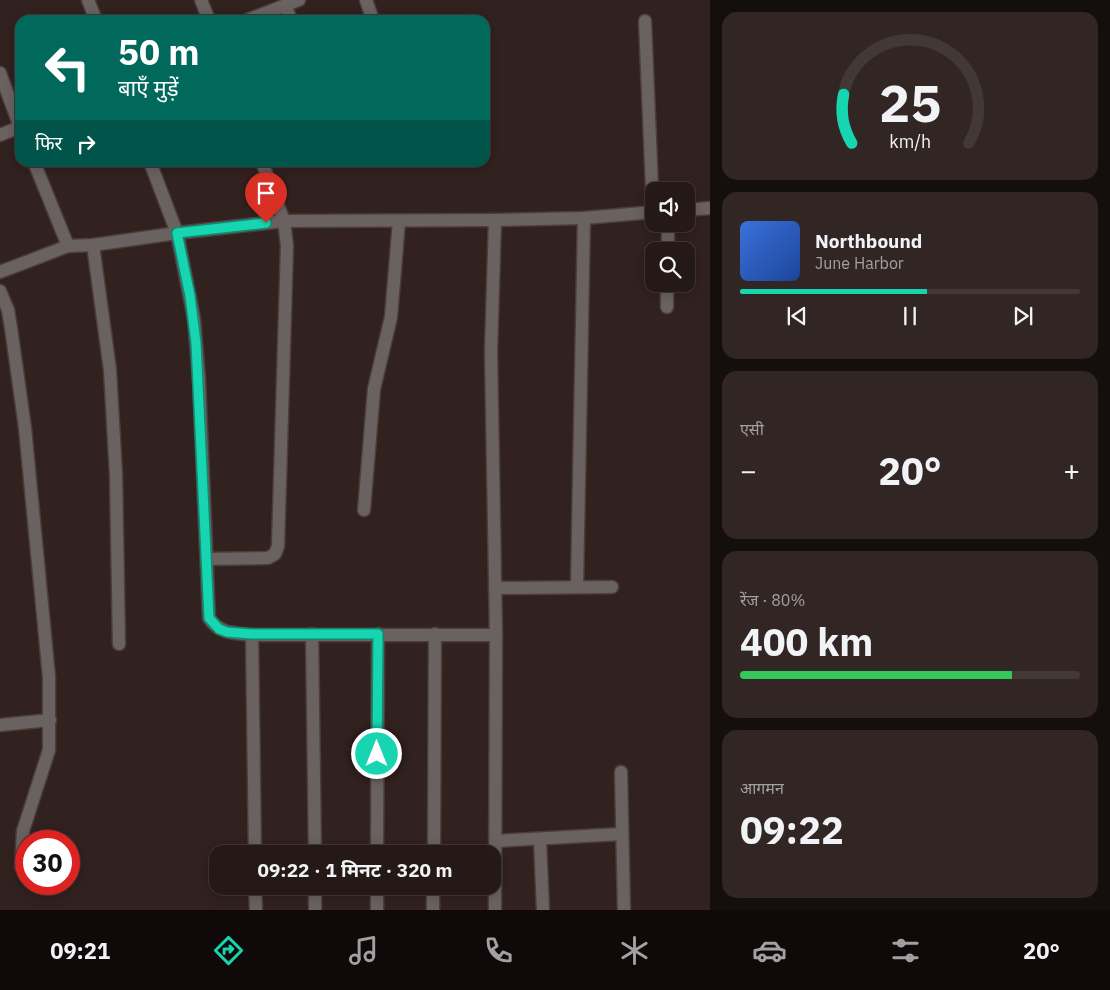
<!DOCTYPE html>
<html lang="hi">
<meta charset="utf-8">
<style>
body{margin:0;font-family:"IBM Plex Sans","Noto Sans Devanagari",sans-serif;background:#312624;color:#f1f3f6;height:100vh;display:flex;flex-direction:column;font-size:19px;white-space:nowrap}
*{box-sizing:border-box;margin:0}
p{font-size:16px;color:#a3a0a1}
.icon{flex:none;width:28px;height:28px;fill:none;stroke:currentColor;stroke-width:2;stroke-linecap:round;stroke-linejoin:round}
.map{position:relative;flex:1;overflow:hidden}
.details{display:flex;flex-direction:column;gap:12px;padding:12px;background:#140e0d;width:400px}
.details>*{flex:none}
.guide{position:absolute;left:15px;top:15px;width:475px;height:152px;border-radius:15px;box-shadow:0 2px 12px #0003,0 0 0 1px #423836;background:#00695c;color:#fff;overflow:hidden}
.controls{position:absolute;left:645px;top:182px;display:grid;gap:10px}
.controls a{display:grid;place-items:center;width:50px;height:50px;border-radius:10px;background:#251917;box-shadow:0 2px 12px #0003,0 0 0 1px #423836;font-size:25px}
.speed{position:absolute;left:15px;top:830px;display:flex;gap:10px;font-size:25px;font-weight:700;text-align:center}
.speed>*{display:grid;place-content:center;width:65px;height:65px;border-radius:50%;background:#251917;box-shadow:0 2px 12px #0003,0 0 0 1px #423836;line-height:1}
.speed .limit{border:8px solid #d22;background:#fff;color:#111}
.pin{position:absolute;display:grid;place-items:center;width:42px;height:42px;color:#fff;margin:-51px -21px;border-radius:50% 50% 50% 0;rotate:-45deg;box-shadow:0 0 5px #0007}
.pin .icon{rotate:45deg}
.me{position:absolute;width:55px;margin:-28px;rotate:0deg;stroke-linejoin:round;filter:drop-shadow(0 0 4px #0008)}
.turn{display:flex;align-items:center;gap:18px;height:105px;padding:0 20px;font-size:22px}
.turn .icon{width:65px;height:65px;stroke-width:2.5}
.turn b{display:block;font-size:35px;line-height:42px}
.then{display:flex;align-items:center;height:48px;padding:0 20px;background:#0003;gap:10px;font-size:19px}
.big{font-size:38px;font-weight:700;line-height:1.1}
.details .card{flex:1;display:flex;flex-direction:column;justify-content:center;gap:8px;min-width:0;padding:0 18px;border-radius:15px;background:#312624}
.details .dial{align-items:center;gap:0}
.dial svg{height:130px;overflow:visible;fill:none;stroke:#423836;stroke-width:7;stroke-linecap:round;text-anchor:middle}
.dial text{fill:#f1f3f6;stroke:none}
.song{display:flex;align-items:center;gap:15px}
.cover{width:60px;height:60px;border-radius:8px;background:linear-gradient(135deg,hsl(220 70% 55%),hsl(220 70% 35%))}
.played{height:5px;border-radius:2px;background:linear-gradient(90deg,#18d5b2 55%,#423836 55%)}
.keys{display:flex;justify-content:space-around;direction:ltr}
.heat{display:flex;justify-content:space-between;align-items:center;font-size:28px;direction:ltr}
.charge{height:8px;border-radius:4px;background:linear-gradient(90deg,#34c759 80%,#423836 0)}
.trip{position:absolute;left:209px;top:845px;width:292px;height:50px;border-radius:15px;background:#251917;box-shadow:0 2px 12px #0003,0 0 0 1px #423836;font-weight:700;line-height:50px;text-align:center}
.tabs{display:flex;height:80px;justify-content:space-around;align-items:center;background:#0f0a09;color:#a3a0a1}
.tabs .icon{width:35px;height:35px}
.tabs .on{color:#18d5b2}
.tabs b{font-size:22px;color:#f1f3f6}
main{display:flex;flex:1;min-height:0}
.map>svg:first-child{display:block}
</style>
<main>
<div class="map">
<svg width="710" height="910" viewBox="0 0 710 910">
<rect width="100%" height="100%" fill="#31211f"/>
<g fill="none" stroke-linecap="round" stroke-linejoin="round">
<defs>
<g id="minor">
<path d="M 88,0 L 96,20"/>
<path d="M 201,0 L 209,20"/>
<path d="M 366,0 L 373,20"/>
<path d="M 285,5 L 291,20"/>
<path d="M 247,20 L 299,0"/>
<path d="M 645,21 L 653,212"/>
<path d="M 0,73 L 20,127"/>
<path d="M 0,135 L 20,127"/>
<path d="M 34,162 L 68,246 L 93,245 L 177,233 L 284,221 L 495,220 L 584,218 L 654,212"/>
<path d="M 150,162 L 177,233 L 194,319 L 199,379 L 209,618 C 219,634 235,633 252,635 L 496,635"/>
<path d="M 686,210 L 710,208"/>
<path d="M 495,220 L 491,352 L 496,635 L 495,910"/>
<path d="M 93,245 L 110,370 L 116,475 L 119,644"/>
<path d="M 668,251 L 668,224"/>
<path d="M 0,272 L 68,246"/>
<path d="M 0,291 L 8,310 L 11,328 L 25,428 L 49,677 L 49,750 L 23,831 L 21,867"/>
<path d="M 667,307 L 667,284"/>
<path d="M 364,510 L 374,389 L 391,317 L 399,221"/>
<path d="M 207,559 L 268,558 L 275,554 L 278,546 L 287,246 L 284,221 L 262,162"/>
<path d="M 577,586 L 584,218"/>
<path d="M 495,588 L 612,587"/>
<path d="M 312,634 L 315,854"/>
<path d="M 252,635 L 255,854"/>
<path d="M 0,725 L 50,720"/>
<path d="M 621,772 L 624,910"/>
<path d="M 540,840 L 543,910"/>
<path d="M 496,841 L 621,834"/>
<path d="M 377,854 L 378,634"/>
<path d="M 434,854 L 435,634"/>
<path d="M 255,886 L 256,910"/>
<path d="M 315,886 L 315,910"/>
<path d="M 377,910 L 377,886"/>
<path d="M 433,910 L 433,886"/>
</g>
</defs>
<use href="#minor" stroke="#4c3d3b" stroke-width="15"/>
<use href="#minor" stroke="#6a6260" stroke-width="12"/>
</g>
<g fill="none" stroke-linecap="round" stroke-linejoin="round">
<defs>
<path id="route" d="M 266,223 L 177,233 L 190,296 L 196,343 L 209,618 L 219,629 L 227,632 L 252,634 L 378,634 L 377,754"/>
</defs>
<use href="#route" stroke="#108a74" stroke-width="12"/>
<use href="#route" stroke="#18d5b2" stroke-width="9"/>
</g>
</svg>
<div class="controls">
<a><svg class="icon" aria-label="sound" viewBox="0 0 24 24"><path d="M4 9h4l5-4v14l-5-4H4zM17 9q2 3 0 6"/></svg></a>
<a><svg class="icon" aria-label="search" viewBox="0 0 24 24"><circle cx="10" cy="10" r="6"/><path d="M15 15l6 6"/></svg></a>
</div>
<div class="speed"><div class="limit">30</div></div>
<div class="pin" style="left:266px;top:223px;background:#d93025"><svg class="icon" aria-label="arrive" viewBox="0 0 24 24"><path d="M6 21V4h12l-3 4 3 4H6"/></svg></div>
<svg class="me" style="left:377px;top:754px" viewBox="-20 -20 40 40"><circle r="17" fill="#18d5b2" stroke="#fff" stroke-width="3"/><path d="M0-11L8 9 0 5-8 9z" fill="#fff"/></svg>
<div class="trip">09:22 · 1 मिनट · 320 m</div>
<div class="guide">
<div class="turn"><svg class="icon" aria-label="left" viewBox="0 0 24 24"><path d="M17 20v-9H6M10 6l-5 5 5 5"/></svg><div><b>50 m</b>बाएँ मुड़ें</div></div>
<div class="then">फिर<svg class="icon" aria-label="right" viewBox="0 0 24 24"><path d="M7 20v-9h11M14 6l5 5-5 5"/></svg></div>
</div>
</div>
<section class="details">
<div class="card dial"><svg viewBox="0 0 100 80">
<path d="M14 69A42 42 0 1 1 86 69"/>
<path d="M14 69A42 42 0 0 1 9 39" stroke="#18d5b2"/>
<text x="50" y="56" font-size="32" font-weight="700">25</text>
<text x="50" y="72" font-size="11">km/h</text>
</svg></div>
<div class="card">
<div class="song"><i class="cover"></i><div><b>Northbound</b><p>June Harbor</p></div></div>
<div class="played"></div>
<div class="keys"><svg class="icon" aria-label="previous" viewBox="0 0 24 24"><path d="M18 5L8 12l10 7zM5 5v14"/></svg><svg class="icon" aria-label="pause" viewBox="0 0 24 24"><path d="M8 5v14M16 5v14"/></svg><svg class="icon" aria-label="next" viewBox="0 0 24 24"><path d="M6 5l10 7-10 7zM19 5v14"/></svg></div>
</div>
<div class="card"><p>एसी</p>
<div class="heat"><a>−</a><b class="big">20°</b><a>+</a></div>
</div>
<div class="card"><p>रेंज · 80%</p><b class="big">400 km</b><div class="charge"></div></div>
<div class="card"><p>आगमन</p><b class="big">09:22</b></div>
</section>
</main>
<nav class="tabs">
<b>09:21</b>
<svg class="icon on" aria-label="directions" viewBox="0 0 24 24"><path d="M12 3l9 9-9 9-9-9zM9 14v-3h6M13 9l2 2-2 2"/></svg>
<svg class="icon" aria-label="music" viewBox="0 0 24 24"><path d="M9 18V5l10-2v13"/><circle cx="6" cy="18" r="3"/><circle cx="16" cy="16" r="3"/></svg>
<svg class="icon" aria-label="phone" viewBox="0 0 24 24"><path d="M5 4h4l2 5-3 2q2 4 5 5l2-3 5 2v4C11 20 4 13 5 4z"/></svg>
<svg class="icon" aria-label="climate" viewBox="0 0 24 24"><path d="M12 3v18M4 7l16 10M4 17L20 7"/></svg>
<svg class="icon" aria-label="car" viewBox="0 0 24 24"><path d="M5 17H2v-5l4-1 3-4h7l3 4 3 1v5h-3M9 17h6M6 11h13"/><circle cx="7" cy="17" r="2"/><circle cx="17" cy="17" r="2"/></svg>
<svg class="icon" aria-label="filters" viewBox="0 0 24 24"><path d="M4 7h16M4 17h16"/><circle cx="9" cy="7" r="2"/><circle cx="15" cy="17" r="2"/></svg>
<b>20°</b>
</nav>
